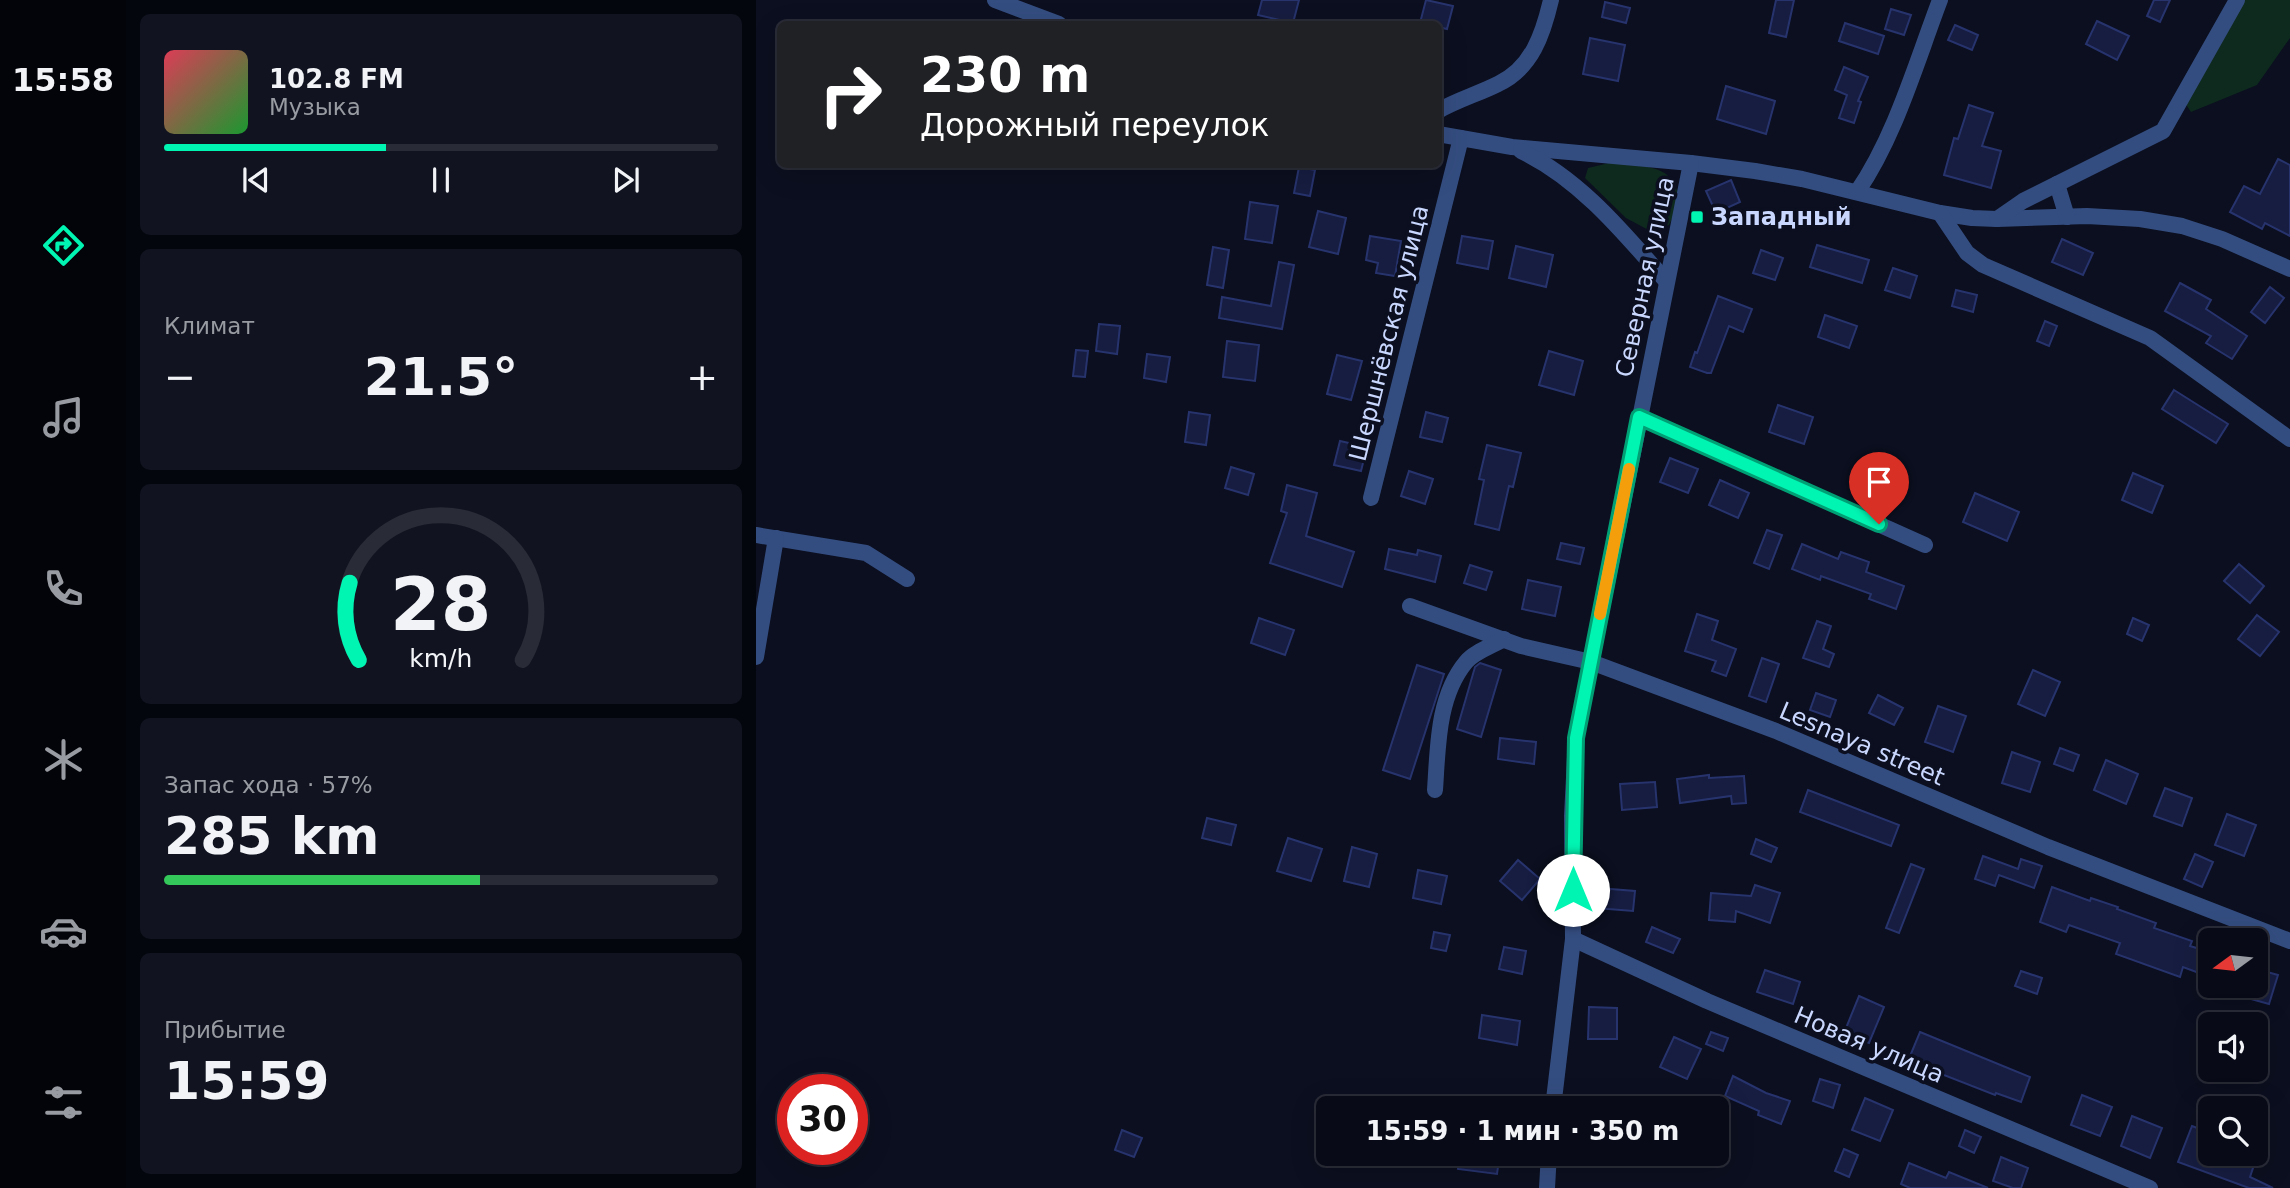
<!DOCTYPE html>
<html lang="ru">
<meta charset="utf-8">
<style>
body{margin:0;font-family:"DejaVu Sans",sans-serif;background:#111420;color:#f1f3f6;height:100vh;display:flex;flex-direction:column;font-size:26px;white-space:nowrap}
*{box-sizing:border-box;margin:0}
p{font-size:23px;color:#989ba1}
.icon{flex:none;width:38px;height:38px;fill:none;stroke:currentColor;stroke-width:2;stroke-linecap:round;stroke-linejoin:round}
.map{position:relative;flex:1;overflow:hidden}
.sheet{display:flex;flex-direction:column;gap:14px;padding:14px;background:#04060d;width:630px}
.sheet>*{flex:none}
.guide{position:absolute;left:21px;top:21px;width:665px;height:147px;border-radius:10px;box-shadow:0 7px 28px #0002,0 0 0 2px #292b36;background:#202124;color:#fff;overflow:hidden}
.needle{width:46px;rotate:255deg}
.tools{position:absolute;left:1442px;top:928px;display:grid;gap:14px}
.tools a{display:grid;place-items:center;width:70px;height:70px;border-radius:10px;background:#080b17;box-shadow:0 7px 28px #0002,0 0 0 2px #292b36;font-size:35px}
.speed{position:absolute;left:21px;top:1074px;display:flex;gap:14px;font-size:35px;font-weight:700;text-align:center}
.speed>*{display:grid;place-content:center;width:91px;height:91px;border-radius:50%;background:#080b17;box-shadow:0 7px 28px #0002,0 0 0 2px #292b36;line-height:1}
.speed .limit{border:10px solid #d22;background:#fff;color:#111}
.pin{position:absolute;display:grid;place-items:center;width:60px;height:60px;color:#fff;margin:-72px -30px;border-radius:50% 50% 50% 0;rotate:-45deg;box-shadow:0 0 7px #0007}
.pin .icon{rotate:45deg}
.me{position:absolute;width:77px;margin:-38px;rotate:0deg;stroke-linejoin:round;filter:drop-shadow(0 0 5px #0008)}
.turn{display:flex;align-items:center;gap:24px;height:147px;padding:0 28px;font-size:32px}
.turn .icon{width:91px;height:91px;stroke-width:2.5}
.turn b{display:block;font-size:49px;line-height:60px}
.big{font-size:52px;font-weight:700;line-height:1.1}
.sheet .tile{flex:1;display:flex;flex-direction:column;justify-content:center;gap:10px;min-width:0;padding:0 24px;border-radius:10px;background:#111420}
.sheet .dial{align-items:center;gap:0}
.dial svg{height:182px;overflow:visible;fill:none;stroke:#292b36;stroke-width:7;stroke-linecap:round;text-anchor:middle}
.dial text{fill:#f1f3f6;stroke:none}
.song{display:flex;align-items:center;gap:21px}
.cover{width:84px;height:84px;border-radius:10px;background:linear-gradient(135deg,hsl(350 70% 55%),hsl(130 70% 35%))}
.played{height:7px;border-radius:4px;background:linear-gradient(90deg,#00f4b2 40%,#292b36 40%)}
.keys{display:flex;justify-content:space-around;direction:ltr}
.heat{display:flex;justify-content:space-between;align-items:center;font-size:38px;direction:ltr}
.charge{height:10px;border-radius:5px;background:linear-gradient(90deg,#34c759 57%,#292b36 0)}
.trip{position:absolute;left:560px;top:1096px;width:413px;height:70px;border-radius:10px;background:#080b17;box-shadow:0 7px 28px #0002,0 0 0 2px #292b36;font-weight:700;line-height:70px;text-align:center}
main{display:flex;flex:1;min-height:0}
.menu{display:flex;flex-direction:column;width:126px;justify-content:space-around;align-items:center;background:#030409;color:#989ba1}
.menu .icon{width:49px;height:49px}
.menu .current{color:#00f4b2}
.menu b{font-size:32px;color:#f1f3f6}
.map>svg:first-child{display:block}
</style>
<main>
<nav class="menu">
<b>15:58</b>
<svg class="icon current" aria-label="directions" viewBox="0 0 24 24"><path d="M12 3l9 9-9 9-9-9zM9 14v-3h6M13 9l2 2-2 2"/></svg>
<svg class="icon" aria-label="music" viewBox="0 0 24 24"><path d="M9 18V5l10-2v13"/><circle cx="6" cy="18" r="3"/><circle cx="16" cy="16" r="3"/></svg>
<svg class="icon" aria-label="phone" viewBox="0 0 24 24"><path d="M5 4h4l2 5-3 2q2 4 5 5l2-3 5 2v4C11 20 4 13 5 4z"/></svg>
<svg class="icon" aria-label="climate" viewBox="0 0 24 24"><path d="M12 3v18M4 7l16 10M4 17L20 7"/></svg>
<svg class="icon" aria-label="car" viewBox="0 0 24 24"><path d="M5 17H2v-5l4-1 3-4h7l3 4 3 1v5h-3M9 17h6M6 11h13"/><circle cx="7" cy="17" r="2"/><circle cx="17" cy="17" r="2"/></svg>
<svg class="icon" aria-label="filters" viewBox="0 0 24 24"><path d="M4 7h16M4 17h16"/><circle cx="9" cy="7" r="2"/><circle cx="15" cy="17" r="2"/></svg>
</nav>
<section class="sheet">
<div class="tile">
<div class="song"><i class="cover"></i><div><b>102.8 FM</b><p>Музыка</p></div></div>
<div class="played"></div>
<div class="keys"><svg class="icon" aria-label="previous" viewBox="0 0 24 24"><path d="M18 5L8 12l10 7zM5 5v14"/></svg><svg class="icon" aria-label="pause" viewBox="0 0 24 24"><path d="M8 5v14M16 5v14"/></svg><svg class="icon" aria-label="next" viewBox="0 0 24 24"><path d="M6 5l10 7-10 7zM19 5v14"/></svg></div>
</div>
<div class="tile"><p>Климат</p>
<div class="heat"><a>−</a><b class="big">21.5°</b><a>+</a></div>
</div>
<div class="tile dial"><svg viewBox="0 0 100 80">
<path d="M14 69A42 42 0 1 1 86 69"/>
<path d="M14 69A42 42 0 0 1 10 35" stroke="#00f4b2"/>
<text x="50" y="56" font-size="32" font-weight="700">28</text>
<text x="50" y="72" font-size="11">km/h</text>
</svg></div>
<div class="tile"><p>Запас хода · 57%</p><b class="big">285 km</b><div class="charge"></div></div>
<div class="tile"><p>Прибытие</p><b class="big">15:59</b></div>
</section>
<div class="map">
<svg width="1534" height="1188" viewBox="0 0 1534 1188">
<rect width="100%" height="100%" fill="#0b0f1f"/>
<g fill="#0e291e">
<path d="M 1486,0 L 1534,0 L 1534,38 L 1501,85 L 1435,112 L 1429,103 Z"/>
<path d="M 853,163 C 881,166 922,162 922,200 C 923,207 916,218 913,225 L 898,233 L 870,218 L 829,178 L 832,168 Z"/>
</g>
<g fill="#161d40" stroke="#27336d" stroke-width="2">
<path d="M 506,0 L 543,0 L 537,23 L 502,15 Z"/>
<path d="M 670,0 L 697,6 L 691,29 L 682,27 L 682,24 L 664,23 Z"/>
<path d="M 1020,0 L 1038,0 L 1030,37 L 1013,33 Z"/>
<path d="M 1398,0 L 1414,0 L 1404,22 L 1391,16 Z"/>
<path d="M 849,2 L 874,8 L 870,23 L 846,17 Z"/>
<path d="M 1135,9 L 1155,15 L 1148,35 L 1129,29 Z"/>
<path d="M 1341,21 L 1373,36 L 1361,60 L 1330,44 Z"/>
<path d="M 1089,23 L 1128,36 L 1122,54 L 1083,41 Z"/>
<path d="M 1199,25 L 1222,35 L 1216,50 L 1192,40 Z"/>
<path d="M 834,38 L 869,45 L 862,81 L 827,74 Z"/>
<path d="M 1088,67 L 1112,77 L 1102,101 L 1105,102 L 1098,123 L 1083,118 L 1091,95 L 1079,90 Z"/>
<path d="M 970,86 L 1019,101 L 1010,134 L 961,119 Z"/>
<path d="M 1213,105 L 1237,113 L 1226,146 L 1245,151 L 1235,188 L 1188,175 L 1198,138 L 1202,139 Z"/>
<path d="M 1522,159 L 1534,165 L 1534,236 L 1509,223 L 1506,229 L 1474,212 L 1488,186 L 1504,194 Z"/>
<path d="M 543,167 L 559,170 L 554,196 L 538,193 Z"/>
<path d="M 975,180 L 984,202 L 960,213 L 950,191 Z"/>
<path d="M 494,202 L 522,206 L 516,243 L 489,239 Z"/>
<path d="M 562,211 L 590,218 L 582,254 L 553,247 Z"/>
<path d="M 614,236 L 645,241 L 639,276 L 620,273 L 622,263 L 610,260 Z"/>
<path d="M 706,236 L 737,241 L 732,269 L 701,263 Z"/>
<path d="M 1306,239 L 1337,253 L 1327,275 L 1296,262 Z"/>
<path d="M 1061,245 L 1113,260 L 1106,283 L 1054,267 Z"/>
<path d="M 760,246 L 797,255 L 790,287 L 753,278 Z"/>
<path d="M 457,247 L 473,250 L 467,288 L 451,285 Z"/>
<path d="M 1005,250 L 1027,258 L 1019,280 L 997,273 Z"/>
<path d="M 523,262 L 538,265 L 526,329 L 463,318 L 466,297 L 515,306 Z"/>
<path d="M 1137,268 L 1161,276 L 1154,298 L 1129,290 Z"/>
<path d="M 1424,283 L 1455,300 L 1450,309 L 1491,336 L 1476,359 L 1450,343 L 1455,336 L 1409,311 Z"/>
<path d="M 1514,287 L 1528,298 L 1509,323 L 1495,312 Z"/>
<path d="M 1200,290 L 1221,295 L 1217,312 L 1196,306 Z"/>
<path d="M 962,296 L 996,309 L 987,332 L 973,326 L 955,373 L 951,373 L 934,367 L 939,352 L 941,353 Z"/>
<path d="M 1069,315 L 1101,326 L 1093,348 L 1062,337 Z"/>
<path d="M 1289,321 L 1301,326 L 1293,346 L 1281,341 Z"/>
<path d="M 343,324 L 364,326 L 361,354 L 340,351 Z"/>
<path d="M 471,341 L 503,345 L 499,381 L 467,377 Z"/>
<path d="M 320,350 L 332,351 L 329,377 L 317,376 Z"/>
<path d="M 793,351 L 827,361 L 818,395 L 783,385 Z"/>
<path d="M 391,354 L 414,357 L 410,382 L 388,378 Z"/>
<path d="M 581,355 L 606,361 L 595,400 L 571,394 Z"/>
<path d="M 1418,390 L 1472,424 L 1460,443 L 1406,409 Z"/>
<path d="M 1022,405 L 1057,417 L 1048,444 L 1013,432 Z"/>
<path d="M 433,412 L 454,415 L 450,445 L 429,442 Z"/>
<path d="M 670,412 L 692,418 L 686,442 L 664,437 Z"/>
<path d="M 584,441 L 611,447 L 605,471 L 578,465 Z"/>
<path d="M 731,445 L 765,453 L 757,487 L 753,486 L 743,530 L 719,524 L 728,480 L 723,479 Z"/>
<path d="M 914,458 L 942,469 L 932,493 L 904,482 Z"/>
<path d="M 475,467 L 498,474 L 492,495 L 469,488 Z"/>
<path d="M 653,471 L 677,479 L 669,504 L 645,496 Z"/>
<path d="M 1377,473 L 1407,486 L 1396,513 L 1366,500 Z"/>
<path d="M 964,480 L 993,493 L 982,518 L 953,505 Z"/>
<path d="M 531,485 L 561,493 L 550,536 L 598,552 L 586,587 L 514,563 L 531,513 L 525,511 Z"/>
<path d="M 1219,493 L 1263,512 L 1251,541 L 1207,522 Z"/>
<path d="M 1011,530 L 1026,535 L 1013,569 L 998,563 Z"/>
<path d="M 805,543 L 828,548 L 824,564 L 801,559 Z"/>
<path d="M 1046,544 L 1082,559 L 1085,552 L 1113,562 L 1110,572 L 1148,586 L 1140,609 L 1113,599 L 1115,594 L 1065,576 L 1064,580 L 1036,569 Z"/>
<path d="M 633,549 L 661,555 L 662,550 L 685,556 L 679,582 L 629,569 Z"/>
<path d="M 1483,564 L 1508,586 L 1494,603 L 1468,581 Z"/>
<path d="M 714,565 L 736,572 L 730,590 L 708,583 Z"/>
<path d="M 772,580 L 805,587 L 799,616 L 766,609 Z"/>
<path d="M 941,614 L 962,621 L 956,640 L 980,649 L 970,676 L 956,671 L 960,661 L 929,651 Z"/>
<path d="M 1501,615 L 1523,632 L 1504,656 L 1482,639 Z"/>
<path d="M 503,618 L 538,630 L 529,655 L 495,643 Z"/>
<path d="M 1377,618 L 1393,625 L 1386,641 L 1371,634 Z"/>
<path d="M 1061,621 L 1075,626 L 1067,649 L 1078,654 L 1073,667 L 1047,658 Z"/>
<path d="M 1006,658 L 1023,664 L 1010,702 L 993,696 Z"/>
<path d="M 724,663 L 745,670 L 725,737 L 701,729 L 719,667 Z"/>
<path d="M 661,665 L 688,674 L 654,779 L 627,770 Z"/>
<path d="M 1277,670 L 1304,682 L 1289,716 L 1262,704 Z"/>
<path d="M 1060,693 L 1080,700 L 1074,717 L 1054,710 Z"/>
<path d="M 1122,695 L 1147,708 L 1138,725 L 1113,713 Z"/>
<path d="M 1182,706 L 1210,716 L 1197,752 L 1169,742 Z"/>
<path d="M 744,738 L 780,742 L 778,764 L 742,759 Z"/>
<path d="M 1304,748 L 1323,755 L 1317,771 L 1298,764 Z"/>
<path d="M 1256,752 L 1284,762 L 1274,792 L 1246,783 Z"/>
<path d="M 1350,760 L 1382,774 L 1370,804 L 1338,790 Z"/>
<path d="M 953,775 L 953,778 L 988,776 L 990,803 L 976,804 L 975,796 L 924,803 L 921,779 Z"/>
<path d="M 899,782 L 901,807 L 866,810 L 864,784 Z"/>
<path d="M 1409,788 L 1436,798 L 1426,826 L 1398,816 Z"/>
<path d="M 1052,790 L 1143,825 L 1135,846 L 1044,812 Z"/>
<path d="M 1471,814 L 1500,825 L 1488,856 L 1459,845 Z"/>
<path d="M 451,818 L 480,825 L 475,845 L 446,838 Z"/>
<path d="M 532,838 L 566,849 L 555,881 L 521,871 Z"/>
<path d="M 1000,839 L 1021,848 L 1015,862 L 995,854 Z"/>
<path d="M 596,847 L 621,854 L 613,887 L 588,881 Z"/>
<path d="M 1439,854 L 1457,862 L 1446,887 L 1428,879 Z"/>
<path d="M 1227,856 L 1262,869 L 1265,859 L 1286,866 L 1278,888 L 1243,875 L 1239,886 L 1219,879 Z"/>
<path d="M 762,860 L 784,879 L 766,900 L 744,881 Z"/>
<path d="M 1155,864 L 1168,869 L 1143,933 L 1130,928 Z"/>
<path d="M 662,870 L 691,876 L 685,904 L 657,898 Z"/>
<path d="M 999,885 L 1024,893 L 1014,923 L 980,911 L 979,922 L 953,920 L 955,893 L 995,896 Z"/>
<path d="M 1296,887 L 1334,901 L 1335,898 L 1362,907 L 1361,909 L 1400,923 L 1398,928 L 1436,941 L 1434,946 L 1454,952 L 1454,977 L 1427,967 L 1424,977 L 1360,954 L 1364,943 L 1313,925 L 1310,932 L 1284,922 Z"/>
<path d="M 842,888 L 879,891 L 877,911 L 840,908 Z"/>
<path d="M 896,927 L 924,939 L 917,953 L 890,942 Z"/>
<path d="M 678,932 L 694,935 L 690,951 L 675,948 Z"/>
<path d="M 748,947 L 770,951 L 766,974 L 743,969 Z"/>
<path d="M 1500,969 L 1522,975 L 1513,1004 L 1488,997 L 1491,985 L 1500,985 Z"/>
<path d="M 1009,970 L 1044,982 L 1037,1004 L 1001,992 Z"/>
<path d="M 1265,971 L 1286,978 L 1281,994 L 1259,986 Z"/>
<path d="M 1103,996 L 1128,1007 L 1113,1043 L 1088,1033 Z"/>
<path d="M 833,1007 L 861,1008 L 861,1039 L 832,1039 Z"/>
<path d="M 726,1015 L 764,1021 L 761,1045 L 723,1038 Z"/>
<path d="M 955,1032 L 972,1038 L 967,1051 L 950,1044 Z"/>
<path d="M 1164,1032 L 1274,1077 L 1265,1102 L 1240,1093 L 1239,1095 L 1152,1061 Z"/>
<path d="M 918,1037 L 945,1049 L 931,1079 L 904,1067 Z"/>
<path d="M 977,1076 L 1010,1093 L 1034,1101 L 1025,1124 L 1002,1115 L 1003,1111 L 969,1096 Z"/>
<path d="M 1064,1079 L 1084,1085 L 1077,1108 L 1057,1101 Z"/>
<path d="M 1326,1095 L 1356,1107 L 1344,1136 L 1315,1125 Z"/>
<path d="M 1109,1098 L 1137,1110 L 1124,1141 L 1096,1130 Z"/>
<path d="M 1376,1116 L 1406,1128 L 1394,1158 L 1365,1146 Z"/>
<path d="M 1436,1126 L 1454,1133 L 1454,1153 L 1494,1153 L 1501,1156 L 1494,1177 L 1517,1188 L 1493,1188 L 1422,1162 Z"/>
<path d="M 366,1130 L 386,1138 L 378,1157 L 359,1150 Z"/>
<path d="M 1209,1130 L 1225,1137 L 1218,1153 L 1203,1146 Z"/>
<path d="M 1088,1149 L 1102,1155 L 1093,1177 L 1079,1171 Z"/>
<path d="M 704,1153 L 744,1153 L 741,1174 L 702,1169 Z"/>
<path d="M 1245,1157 L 1272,1168 L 1265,1188 L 1257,1188 L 1237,1181 Z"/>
<path d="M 1153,1163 L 1190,1178 L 1193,1172 L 1232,1188 L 1154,1188 L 1145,1184 Z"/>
</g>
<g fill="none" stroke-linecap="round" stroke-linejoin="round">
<g stroke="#344d80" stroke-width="16">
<path d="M 239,0 L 303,24"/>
<path d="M 682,111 C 701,100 722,94 742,84 C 776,68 787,34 795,0"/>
<path d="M 682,134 L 756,147 L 935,163 L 999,171 L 1046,179 L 1184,213 L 1216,218 L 1241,219 L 1331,216 L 1384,219 L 1426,226 L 1466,239 L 1534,269"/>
<path d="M 765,151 C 824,179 868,233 910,281"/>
<path d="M 1301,184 L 1311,217"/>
<path d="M 1101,192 C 1139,137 1160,63 1184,0"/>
<path d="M 1184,213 L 1211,253 L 1227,265 L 1394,338 L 1534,439"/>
<path d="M 1241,219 L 1267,201 L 1407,131 L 1481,0"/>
<path d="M 883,417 L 1169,545"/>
<path d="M 615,498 L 705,138"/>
<path d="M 0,535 L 110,553 L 151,579"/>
<path d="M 654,606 L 765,646 L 835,662 L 1020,731 L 1292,847 L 1534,941"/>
<path d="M 0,657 L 20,538"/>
<path d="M 679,790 C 682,748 681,697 710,662 C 718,652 736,646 748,639"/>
<path d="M 817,939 L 951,1001 L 1394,1188"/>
<path d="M 797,1108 L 817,939 L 816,816 L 820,738 L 935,163"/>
<path d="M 791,1188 L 793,1153"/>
</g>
</g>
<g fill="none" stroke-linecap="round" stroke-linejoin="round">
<defs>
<path id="route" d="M 817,890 L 820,738 L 883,417 L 1123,524"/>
</defs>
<use href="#route" stroke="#009f74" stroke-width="18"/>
<use href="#route" stroke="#00f4b2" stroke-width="12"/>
<path stroke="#f59e0b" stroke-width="12" d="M 844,614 L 873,469"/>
</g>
<rect fill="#00f4b2" stroke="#0b0f1f" stroke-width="2.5" x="934" y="210" width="14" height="14" rx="3.5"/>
<g text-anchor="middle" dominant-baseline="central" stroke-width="7" stroke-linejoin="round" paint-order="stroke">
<g font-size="24" font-weight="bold" fill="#c9d7ff" stroke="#0b0f1f" text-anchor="start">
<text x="955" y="217">Западный</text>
</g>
<g font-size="24" fill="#c9d7ff" stroke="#0b0f1f">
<text transform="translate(889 277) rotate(-78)">Северная улица</text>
<text transform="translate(633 333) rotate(-76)">Шершнёвская улица</text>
<text transform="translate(1106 744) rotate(23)">Lesnaya street</text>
<text transform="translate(1113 1045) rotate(23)">Новая улица</text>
</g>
</g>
</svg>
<div class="tools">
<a><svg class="needle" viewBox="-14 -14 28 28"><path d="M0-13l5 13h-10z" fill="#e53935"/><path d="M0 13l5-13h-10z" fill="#989ba1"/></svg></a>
<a><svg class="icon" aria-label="sound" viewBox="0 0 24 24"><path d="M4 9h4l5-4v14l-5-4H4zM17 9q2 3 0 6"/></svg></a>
<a><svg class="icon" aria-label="search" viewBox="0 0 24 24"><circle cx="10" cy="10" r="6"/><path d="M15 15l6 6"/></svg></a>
</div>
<div class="speed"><div class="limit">30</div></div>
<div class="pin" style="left:1123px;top:524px;background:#d93025"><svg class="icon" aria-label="arrive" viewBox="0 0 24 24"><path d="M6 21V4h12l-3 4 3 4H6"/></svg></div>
<svg class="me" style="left:817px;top:890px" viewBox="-20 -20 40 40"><circle r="19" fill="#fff"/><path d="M0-13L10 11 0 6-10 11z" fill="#00f4b2"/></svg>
<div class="trip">15:59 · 1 мин · 350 m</div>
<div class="guide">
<div class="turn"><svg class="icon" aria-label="right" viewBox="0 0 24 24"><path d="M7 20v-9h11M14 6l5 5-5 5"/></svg><div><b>230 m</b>Дорожный переулок</div></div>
</div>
</div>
</main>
